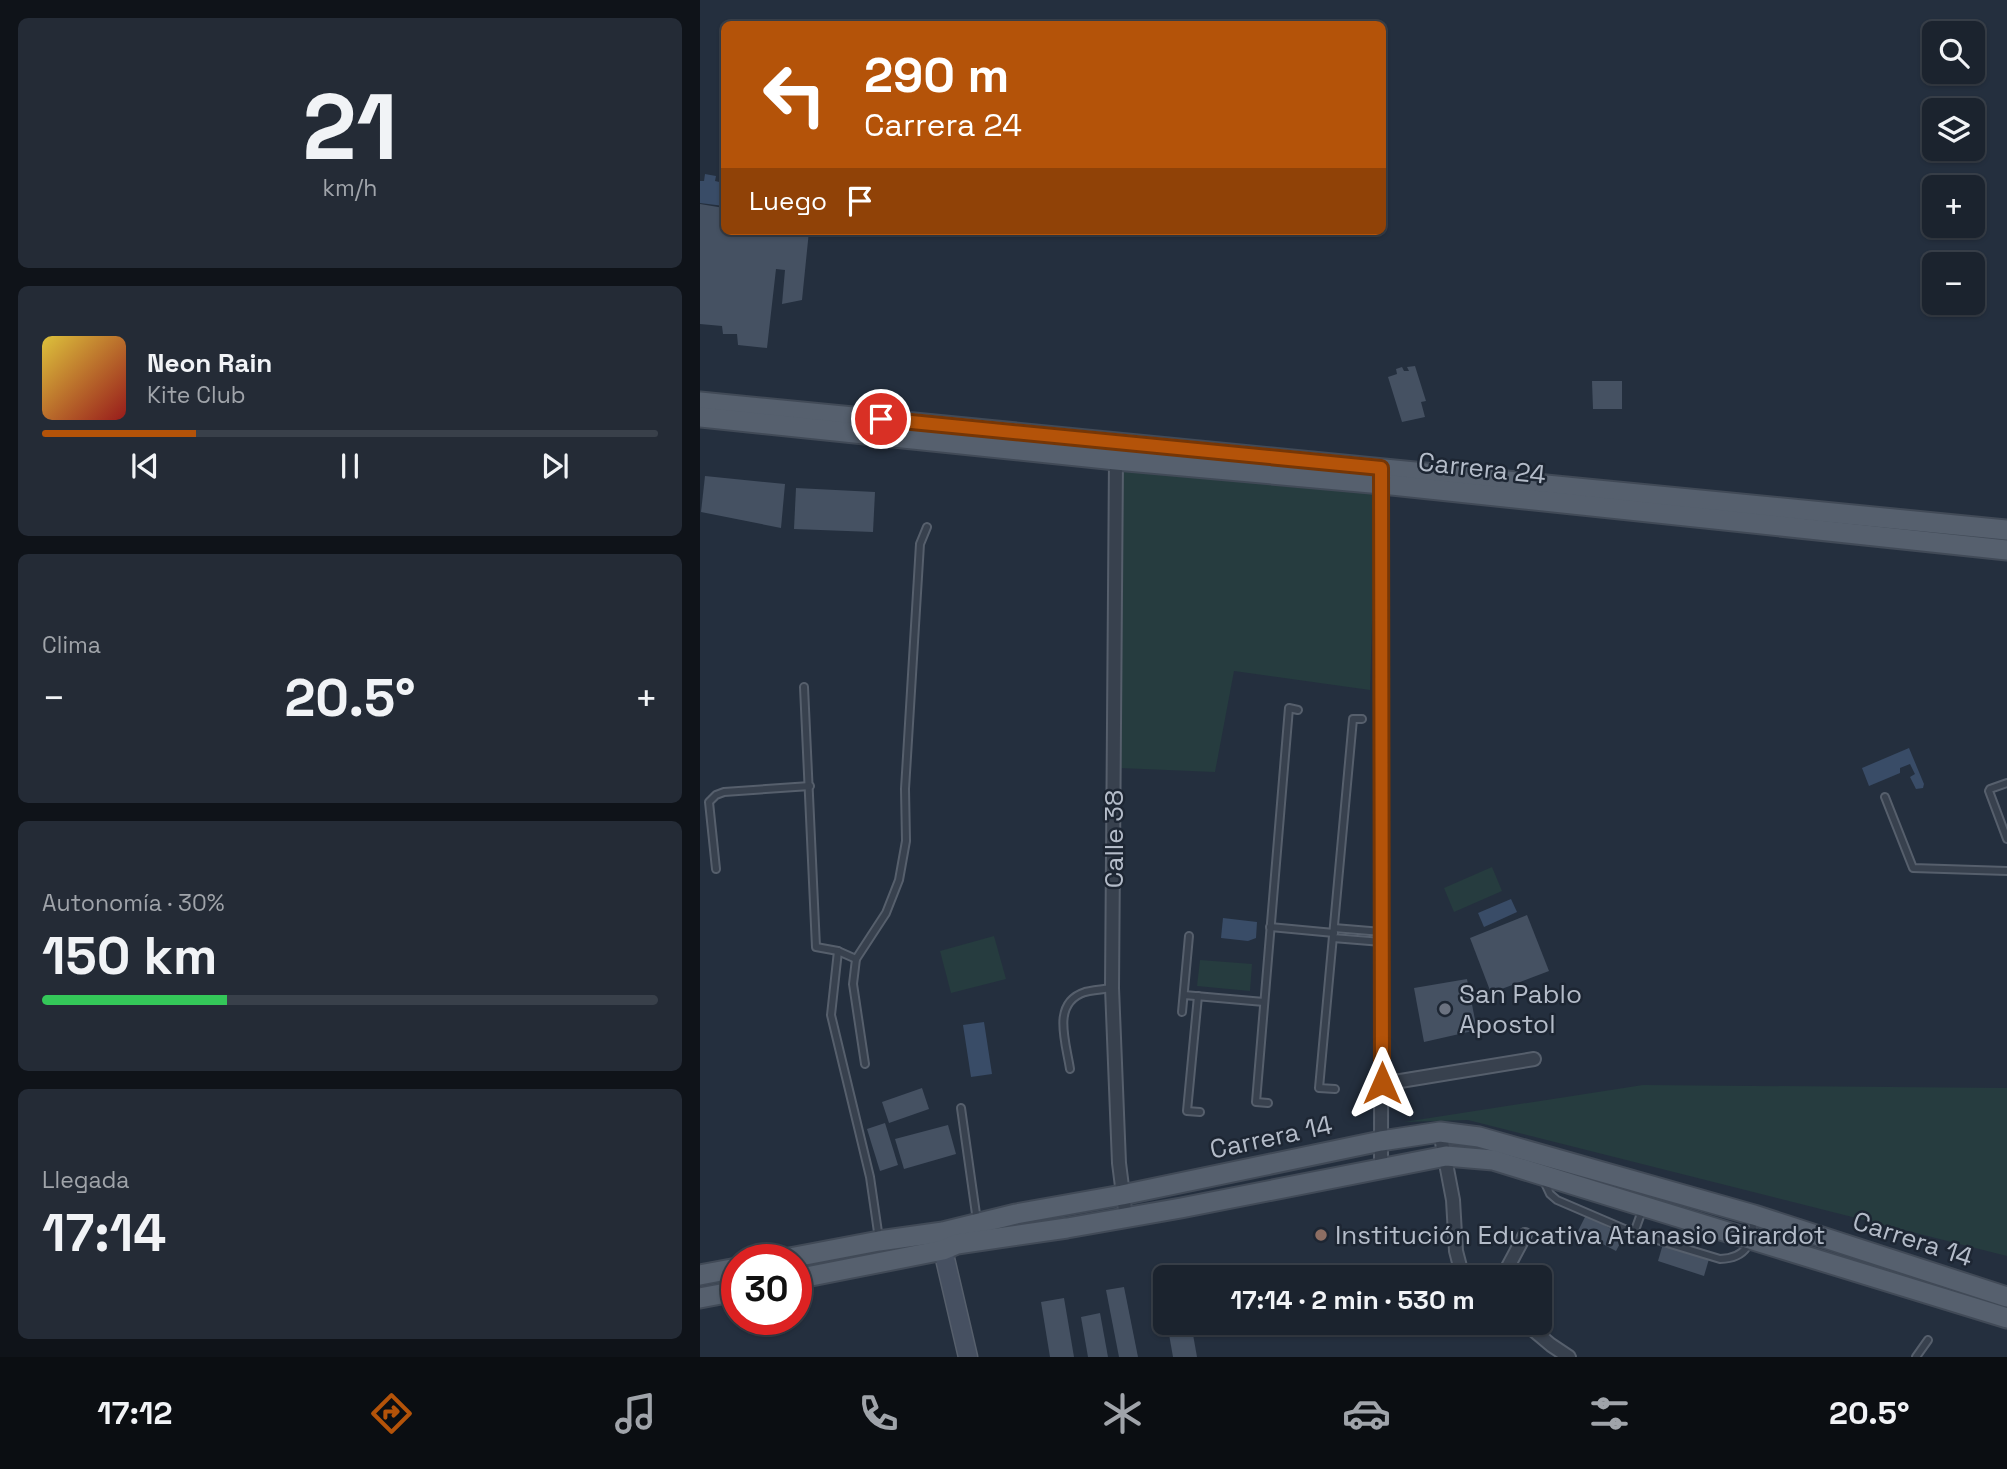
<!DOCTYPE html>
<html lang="es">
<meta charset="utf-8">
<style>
body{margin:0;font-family:"Space Grotesk",sans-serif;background:#242b36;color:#f1f3f6;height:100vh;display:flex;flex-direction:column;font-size:26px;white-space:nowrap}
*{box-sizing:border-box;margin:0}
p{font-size:23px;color:#a0a4aa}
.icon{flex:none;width:38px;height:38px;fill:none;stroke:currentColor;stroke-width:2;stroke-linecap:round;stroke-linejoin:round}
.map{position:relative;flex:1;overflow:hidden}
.side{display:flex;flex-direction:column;gap:18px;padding:18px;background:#0f1319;width:700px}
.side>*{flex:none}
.hud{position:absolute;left:21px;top:21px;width:665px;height:214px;border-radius:10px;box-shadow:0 2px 5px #0004,0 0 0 2px #39404a;background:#b45309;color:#fff;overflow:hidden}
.buttons{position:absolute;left:1222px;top:21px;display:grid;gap:14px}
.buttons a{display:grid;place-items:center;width:63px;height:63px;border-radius:10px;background:#1b232e;box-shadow:0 2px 5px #0004,0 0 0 2px #39404a;font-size:35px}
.speed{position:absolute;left:21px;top:1244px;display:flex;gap:14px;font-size:35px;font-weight:700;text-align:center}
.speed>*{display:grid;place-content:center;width:91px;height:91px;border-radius:50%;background:#1b232e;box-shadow:0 2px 5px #0004,0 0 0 2px #39404a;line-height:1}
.speed .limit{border:10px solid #d22;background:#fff;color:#111}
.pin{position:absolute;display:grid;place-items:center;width:60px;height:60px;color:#fff;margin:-30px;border:4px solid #fff;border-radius:50%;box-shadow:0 2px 7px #0007}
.me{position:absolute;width:77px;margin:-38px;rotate:0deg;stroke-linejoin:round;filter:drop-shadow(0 0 5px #0008)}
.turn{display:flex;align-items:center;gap:24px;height:147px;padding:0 28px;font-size:32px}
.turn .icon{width:91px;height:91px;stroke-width:2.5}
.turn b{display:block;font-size:49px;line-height:60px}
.then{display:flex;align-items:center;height:66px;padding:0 28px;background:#0003;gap:14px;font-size:26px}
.big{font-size:52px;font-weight:800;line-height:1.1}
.side .tile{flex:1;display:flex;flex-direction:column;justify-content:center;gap:10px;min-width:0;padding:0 24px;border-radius:10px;background:#242b36}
.side .dial{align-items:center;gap:0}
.dial b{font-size:91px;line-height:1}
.song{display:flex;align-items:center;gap:21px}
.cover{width:84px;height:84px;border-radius:10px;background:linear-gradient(135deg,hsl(50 70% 55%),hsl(0 70% 35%))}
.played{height:7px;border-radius:4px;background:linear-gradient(90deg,#b45309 25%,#39404a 25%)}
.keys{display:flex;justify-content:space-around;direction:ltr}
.heat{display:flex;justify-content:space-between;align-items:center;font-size:38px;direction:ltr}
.charge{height:10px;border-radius:5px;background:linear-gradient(90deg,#34c759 30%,#39404a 0)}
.trip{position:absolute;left:453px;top:1265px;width:399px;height:70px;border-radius:10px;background:#1b232e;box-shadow:0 2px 5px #0004,0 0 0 2px #39404a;font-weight:800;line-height:70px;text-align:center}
.tab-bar{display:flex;height:112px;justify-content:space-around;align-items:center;background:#0b0e12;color:#a0a4aa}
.tab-bar .icon{width:49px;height:49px}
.tab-bar .on{color:#b45309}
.tab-bar b{font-size:32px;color:#f1f3f6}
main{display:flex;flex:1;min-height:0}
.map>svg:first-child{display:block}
</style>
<main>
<section class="side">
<div class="tile dial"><b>21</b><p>km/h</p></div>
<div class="tile">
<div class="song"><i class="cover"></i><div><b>Neon Rain</b><p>Kite Club</p></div></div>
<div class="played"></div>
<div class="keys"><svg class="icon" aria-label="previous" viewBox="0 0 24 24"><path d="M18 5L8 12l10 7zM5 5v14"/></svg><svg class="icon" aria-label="pause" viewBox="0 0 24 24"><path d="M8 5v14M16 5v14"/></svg><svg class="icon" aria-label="next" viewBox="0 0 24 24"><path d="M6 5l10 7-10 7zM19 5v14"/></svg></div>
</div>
<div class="tile"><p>Clima</p>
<div class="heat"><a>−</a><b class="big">20.5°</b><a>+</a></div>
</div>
<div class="tile"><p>Autonomía · 30%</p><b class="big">150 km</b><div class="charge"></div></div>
<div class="tile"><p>Llegada</p><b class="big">17:14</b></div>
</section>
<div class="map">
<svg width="1307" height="1357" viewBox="0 0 1307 1357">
<rect width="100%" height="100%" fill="#242f3e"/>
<g fill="#263c3f">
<path d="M 421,468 L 676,491 L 670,690 L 534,671 L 515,772 L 419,768 Z"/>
<path d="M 792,867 L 802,891 L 754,912 L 744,888 Z"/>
<path d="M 294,936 L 306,979 L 251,993 L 240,951 Z"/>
<path d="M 500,960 L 552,964 L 550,991 L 497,986 Z"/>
<path d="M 943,1085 L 1307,1088 L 1307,1256 L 768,1120 L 704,1122 Z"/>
</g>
<g fill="#394c67">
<path d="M 5,174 L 16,176 L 15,181 L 24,183 L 24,206 L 0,203 L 0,181 L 4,181 Z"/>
<path d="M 1209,748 L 1224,784 L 1223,788 L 1216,789 L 1210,777 L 1215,774 L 1210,764 L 1200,768 L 1200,773 L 1169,786 L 1162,768 Z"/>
<path d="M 811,899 L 817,912 L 784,927 L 778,913 Z"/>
<path d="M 523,918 L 557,922 L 556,938 L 548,941 L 521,938 Z"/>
<path d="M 284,1022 L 292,1074 L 271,1077 L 263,1025 Z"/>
</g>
<g fill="#455162">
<path d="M 0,204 L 24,208 L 24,231 L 109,231 L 102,300 L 82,304 L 85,270 L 76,269 L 67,348 L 38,345 L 37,334 L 23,334 L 22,326 L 0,324 Z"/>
<path d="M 715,366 L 726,401 L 721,402 L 725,417 L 702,422 L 688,377 L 697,374 L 696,369 L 702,367 L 704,371 L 709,371 L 707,367 Z"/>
<path d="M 892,381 L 922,381 L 922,409 L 893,409 Z"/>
<path d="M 5,476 L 85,484 L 81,528 L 1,512 Z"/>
<path d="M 96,488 L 175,492 L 173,532 L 94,529 Z"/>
<path d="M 827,915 L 849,971 L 791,993 L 770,938 Z"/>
<path d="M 767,979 L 777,1030 L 724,1042 L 714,988 Z"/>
<path d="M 222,1088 L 229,1109 L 189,1123 L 182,1102 Z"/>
<path d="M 185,1123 L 198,1165 L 180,1171 L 167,1129 Z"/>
<path d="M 248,1125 L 256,1154 L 204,1169 L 195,1139 Z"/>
<path d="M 886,1215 L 924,1236 L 916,1251 L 878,1231 Z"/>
<path d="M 963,1244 L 1009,1259 L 1004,1276 L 958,1261 Z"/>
<path d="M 424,1287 L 438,1357 L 419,1357 L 406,1290 Z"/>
<path d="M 364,1298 L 374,1357 L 350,1357 L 341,1302 Z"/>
<path d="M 400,1313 L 408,1357 L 388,1357 L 381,1317 Z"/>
<path d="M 467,1323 L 491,1323 L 497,1357 L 473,1357 Z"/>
</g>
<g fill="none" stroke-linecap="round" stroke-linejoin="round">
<defs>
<g id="lane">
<path d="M 104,687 L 116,947 L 138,951 L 156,959"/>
<path d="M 1307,783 L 1290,789 L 1289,791 L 1307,839"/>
<path d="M 1185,797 L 1213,868 L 1307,871"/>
<path d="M 16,869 L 9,802 L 16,795 L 24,792 L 110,786"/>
<path d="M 570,927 L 634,933"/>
<path d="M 634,928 L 682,932"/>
<path d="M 633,938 L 682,942"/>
<path d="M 138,951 L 131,1015 L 170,1177 L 179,1239"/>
<path d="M 484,995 L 564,1002"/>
<path d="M 498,996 L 487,1111 L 500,1112"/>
<path d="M 482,1012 L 489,936"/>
<path d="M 165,1064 L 153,984 L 156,959 L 186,913 L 199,880 L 206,841 L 205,789 L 220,544 L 227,527"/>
<path d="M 370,1069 C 366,1042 351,1003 385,992 C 394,990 404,989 412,988"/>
<path d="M 635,1089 L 619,1088 L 653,719 L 662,719"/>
<path d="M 568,1103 L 556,1102 L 589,708 L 598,710"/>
<path d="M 261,1108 L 277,1221"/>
<path d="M 843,1179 L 850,1194 L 857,1200 L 934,1233 L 1020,1259 C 1048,1258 1052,1242 1054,1217"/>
<path d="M 934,1233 L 943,1208"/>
<path d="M 1216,1357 L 1228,1340"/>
</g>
<g id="street">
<path d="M 416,460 L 412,988 L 419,1163 L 426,1218"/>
<path d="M 682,1084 L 834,1059"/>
<path d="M 740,1132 L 753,1200 L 756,1251 L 763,1278"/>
<path d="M 681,1168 L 682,484"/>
<path d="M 802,1278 L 825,1235"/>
<path d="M 825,1323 L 851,1345 L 869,1357"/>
</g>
<path id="secondary" d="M 243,1237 L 243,1250 L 268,1357"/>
<g id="primary">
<path d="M 0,402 L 1307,530"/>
<path d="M 0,417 L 416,460 L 682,484 L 1307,550"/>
<path d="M 79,1260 L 179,1241 L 243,1232 L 316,1214 L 422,1195 L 681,1141 L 740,1132 L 779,1137 L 1054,1215 L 1307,1297"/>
<path d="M 0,1275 L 37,1268"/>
<path d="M 96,1279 L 243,1250 L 257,1244 L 367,1228 L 481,1208 L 746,1156 L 793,1160 L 1307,1318"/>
<path d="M 0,1298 L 37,1291"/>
</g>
</defs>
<use href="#lane" stroke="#565f6c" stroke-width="10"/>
<use href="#street" stroke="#565f6c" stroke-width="16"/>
<use href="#secondary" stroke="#565f6c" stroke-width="21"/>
<use href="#primary" stroke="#414a57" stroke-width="23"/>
<use href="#lane" stroke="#38414e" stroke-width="6"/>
<use href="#street" stroke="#38414e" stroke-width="12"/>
<use href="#secondary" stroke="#465061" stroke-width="18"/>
<use href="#primary" stroke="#56606e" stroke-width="19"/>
</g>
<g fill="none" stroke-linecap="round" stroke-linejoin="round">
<defs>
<path id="route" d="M 181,419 L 681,468 L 682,1083"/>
</defs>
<use href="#route" stroke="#753606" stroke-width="18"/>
<use href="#route" stroke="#b45309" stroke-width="12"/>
</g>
<circle fill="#6b7280" stroke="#1d2633" stroke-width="2.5" cx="745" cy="1009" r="7"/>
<circle fill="#8d6e63" stroke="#1d2633" stroke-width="2.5" cx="621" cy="1235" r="7"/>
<g text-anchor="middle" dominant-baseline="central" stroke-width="5" stroke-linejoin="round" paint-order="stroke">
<g font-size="26" fill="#b4bcc9" stroke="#1d2633">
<text transform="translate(782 468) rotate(6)">Carrera 24</text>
<text transform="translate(414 839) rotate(-90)">Calle 38</text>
<text transform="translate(571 1137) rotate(-12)">Carrera 14</text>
<text transform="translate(1213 1239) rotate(18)">Carrera 14</text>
</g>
<g font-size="26" fill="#b4bcc9" stroke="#1d2633" text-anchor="start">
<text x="759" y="994">San Pablo<tspan x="759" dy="30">Apostol</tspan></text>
<text x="635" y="1235">Institución Educativa Atanasio Girardot</text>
</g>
</g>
</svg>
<div class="buttons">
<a><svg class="icon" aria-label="search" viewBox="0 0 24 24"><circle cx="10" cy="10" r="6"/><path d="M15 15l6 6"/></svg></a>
<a><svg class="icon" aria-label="layers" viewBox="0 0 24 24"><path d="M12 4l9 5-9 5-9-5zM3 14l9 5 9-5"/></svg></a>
<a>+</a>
<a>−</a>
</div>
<div class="speed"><div class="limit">30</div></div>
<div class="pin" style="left:181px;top:419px;background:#d93025"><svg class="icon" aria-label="arrive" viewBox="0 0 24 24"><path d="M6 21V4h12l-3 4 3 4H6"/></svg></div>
<svg class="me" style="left:682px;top:1083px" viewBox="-20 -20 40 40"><path d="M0-17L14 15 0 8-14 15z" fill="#b45309" stroke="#fff" stroke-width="4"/></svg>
<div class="trip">17:14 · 2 min · 530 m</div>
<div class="hud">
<div class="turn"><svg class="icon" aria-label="left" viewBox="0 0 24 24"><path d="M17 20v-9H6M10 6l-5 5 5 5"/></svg><div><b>290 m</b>Carrera 24</div></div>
<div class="then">Luego<svg class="icon" aria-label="arrive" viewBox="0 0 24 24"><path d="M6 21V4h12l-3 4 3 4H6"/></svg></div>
</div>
</div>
</main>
<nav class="tab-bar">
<b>17:12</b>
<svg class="icon on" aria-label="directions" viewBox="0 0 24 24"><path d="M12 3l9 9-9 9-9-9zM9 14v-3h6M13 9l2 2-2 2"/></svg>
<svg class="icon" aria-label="music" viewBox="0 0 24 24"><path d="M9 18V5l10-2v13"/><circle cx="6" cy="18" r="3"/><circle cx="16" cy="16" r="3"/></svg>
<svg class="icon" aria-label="phone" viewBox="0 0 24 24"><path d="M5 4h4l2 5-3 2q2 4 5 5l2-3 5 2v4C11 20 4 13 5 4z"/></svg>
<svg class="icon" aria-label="climate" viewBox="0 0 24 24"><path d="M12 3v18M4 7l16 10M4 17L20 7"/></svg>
<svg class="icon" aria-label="car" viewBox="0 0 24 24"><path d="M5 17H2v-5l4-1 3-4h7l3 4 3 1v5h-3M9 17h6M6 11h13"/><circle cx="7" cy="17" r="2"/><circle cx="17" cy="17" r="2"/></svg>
<svg class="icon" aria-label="filters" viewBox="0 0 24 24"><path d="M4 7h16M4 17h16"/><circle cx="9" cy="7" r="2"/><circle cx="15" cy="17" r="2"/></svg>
<b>20.5°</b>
</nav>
